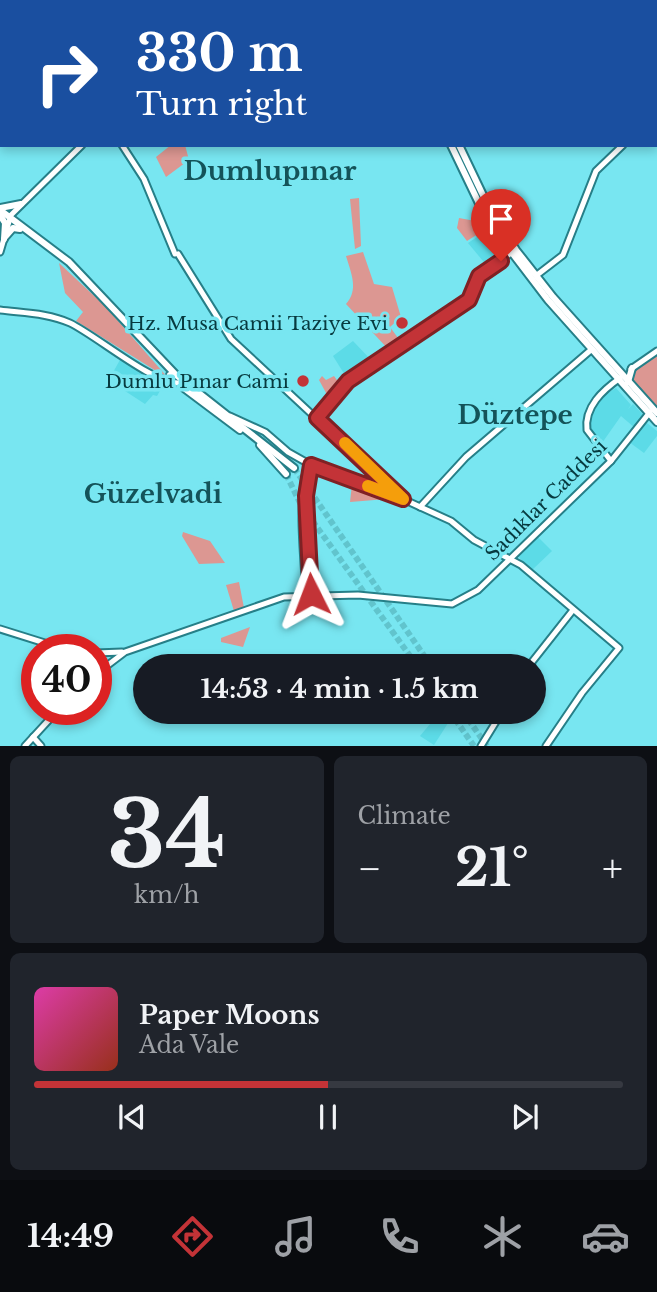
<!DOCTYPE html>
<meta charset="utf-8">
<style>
body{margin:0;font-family:"Libre Baskerville",serif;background:#20242c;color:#f1f3f6;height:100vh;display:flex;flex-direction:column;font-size:26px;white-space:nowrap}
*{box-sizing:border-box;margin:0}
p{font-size:23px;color:#9ea1a6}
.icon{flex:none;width:38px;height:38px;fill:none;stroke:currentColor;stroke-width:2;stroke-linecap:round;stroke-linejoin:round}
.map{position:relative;height:746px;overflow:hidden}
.details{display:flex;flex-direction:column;gap:10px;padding:10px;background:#0d0f14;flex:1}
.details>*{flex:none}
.banner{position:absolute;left:0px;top:0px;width:658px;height:147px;box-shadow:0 4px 10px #0003;background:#1a4fa0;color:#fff;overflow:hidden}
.speed{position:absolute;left:21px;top:634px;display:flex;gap:14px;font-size:35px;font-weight:700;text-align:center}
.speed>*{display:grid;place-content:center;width:91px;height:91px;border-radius:50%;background:#171b24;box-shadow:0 4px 10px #0003;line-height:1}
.speed .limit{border:10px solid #d22;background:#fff;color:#111}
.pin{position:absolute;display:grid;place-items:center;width:60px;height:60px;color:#fff;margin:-72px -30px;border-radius:50% 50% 50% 0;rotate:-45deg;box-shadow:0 0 7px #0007}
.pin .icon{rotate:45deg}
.me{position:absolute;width:77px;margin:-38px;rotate:357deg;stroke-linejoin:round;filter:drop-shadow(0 0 5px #0008)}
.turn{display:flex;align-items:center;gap:24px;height:147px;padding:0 21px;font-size:32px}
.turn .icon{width:91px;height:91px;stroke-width:2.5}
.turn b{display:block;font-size:49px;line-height:60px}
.big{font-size:52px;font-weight:700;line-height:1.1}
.details .card{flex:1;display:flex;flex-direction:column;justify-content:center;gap:10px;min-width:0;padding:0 24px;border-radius:10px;background:#20242c}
.details .dial{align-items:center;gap:0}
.dial b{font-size:91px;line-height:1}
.song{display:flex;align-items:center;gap:21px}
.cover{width:84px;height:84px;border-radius:10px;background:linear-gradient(135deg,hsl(320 70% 55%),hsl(10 70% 35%))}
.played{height:7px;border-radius:4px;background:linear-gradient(90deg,#c33337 50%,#363941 50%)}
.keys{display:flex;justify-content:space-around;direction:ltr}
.heat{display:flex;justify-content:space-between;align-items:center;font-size:38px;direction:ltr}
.details .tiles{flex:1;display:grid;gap:10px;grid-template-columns:1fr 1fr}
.card:last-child{grid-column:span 2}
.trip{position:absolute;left:133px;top:654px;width:413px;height:70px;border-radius:35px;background:#171b24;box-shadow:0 4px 10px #0003;font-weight:700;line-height:70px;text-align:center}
.menu{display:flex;height:112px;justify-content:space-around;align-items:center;background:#090b0e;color:#9ea1a6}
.menu .icon{width:49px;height:49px}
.menu .active{color:#c33337}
.menu b{font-size:32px;color:#f1f3f6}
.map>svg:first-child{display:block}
</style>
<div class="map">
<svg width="657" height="746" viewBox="0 0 657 746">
<rect width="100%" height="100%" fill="#78e6f1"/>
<g fill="#5cdbe7">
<path d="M 489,229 L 506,254 L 488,267 L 468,243 Z"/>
<path d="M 353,341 L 372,361 L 348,380 L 333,356 Z"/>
<path d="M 121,358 L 165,382 L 157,396 L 153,395 L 145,404 L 125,391 L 111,376 Z"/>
<path d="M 616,388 L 631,405 L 628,409 L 633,404 L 645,417 L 635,428 L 621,416 L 602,443 L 587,428 L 598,399 Z"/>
<path d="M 647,423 L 657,431 L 657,436 L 644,453 L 629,442 Z"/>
<path d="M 538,537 L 552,551 L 531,571 L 517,555 Z"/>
<path d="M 440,712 L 450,720 L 434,745 L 420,736 Z"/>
</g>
<g fill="#dc9792">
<path d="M 171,145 L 185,145 L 189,160 L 166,177 L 156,157 Z"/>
<path d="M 359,198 L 361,246 L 355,249 L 350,199 Z"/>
<path d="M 459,218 L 486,223 L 489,227 L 467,241 L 457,228 Z"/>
<path d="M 363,252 L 374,284 L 392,287 L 401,317 L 390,327 L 401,342 L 389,350 L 346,304 C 359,289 351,273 346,256 Z"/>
<path d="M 59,263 L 105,306 L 169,379 L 76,321 L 83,312 L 65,293 Z"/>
<path d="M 657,355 L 657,407 L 632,383 L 634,371 Z"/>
<path d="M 322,376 L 326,380 L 334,376 L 342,387 L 331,402 L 319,380 Z"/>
<path d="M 352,484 L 388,496 L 387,499 L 350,502 Z"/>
<path d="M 183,532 L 210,541 L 225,563 L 199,564 L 182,536 Z"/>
<path d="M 239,582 L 244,608 L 234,611 L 226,585 Z"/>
<path d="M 250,627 L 243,647 L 221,642 L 221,638 Z"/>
</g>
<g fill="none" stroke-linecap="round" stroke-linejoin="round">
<g stroke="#61c4cd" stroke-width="6" stroke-dasharray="6 3" stroke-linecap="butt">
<path d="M 294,468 L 432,667"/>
<path d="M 286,474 L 301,505 L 418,667"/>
<path d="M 450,712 L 474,746"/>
<path d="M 463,712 L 487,746"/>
</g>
<defs>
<g id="secondary">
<path d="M 603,0 L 604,2"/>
<path d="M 254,2 L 256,0"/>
<path d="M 656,89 L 657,87"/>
<path d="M 656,114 L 657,115"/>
<path d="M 122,145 L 144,179 L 175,254"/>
<path d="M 0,252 L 11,215 L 82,145"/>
<path d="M 178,254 L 231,339 L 403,499"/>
<path d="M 537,275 L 563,255 L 596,171 L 623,145"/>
<path d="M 0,310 C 23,313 48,313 70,323 C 97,336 153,384 179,383"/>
<path d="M 631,369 L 657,351"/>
<path d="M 230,416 L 265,432 L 288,452 L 311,465 L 405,500 L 451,521 L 474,540 L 521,565 L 619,648 L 582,693 L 546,746"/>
<path d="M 317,418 L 341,393 L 348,381 L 469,300 L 479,276 L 514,251"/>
<path d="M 611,461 L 587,430 C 584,407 603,390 620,378"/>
<path d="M 420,507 L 466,457 L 592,349"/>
<path d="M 308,531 L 306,496 L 311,465"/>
<path d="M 308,541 L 311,594"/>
<path d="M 306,594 C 304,554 297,501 308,463"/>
<path d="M 0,629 L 64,649"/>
<path d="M 96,653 L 122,652"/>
<path d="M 528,667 L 573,610"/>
<path d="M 96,674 L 125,652 L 284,597 L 358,595 L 452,604 L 478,590 L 611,461 L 650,412"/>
<path d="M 33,737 L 41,746"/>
<path d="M 25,746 L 59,709"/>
<path d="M 481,746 L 502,712"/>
</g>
<g id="primary">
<path d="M 364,0 L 365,2"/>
<path d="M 372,0 L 373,2"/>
<path d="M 56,2 L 58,0"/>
<path d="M 64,2 L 66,0"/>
<path d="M 0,49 L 2,47"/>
<path d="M 0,60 L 2,58"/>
<path d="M 451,145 L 487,220 L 548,300 L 657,422"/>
<path d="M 459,145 L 490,210 L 516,250 L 553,297 L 657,413"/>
<path d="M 0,208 L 21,204"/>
<path d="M 0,210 L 69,262 L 176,375 L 294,468"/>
<path d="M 0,215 L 5,223 L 4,239"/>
<path d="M 5,237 L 13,228 L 20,229"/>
<path d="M 167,381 L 171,380 L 170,375"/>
<path d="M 628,382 L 632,368"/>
<path d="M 184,388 L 240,430"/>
<path d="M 260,445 L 286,474"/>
</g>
</defs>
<use href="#secondary" stroke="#267f88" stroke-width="9"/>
<use href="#primary" stroke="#267f88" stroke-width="10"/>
<use href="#secondary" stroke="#fff" stroke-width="5"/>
<use href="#primary" stroke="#fff" stroke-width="6"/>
</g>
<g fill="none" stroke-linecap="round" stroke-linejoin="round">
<defs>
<path id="route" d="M 311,594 L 306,496 L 311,465 L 403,499 L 317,418 L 348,381 L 469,300 L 479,276 L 501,261"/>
</defs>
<use href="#route" stroke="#7f2124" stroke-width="18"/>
<use href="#route" stroke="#c33337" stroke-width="12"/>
<path stroke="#f59e0b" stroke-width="12" d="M 345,443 L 403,499 L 368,486"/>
</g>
<g fill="#c33337" stroke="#78e6f1" stroke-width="2.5">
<circle cx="402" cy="323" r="7"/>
<circle cx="303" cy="381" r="7"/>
</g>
<g text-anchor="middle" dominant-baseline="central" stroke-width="7" stroke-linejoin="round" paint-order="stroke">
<g font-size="19" fill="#073a3f" stroke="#78e6f1" text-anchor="end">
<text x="388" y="323">Hz. Musa Camii Taziye Evi</text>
<text x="289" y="381">Dumlu Pınar Cami</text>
</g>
<g font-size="19" fill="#073a3f" stroke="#78e6f1">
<text transform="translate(546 500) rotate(-45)">Sadıklar Caddesi</text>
</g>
<g font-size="26" font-weight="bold" fill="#145359" stroke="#78e6f1">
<text x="270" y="171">Dumlupınar</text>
<text x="515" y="415">Düztepe</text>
<text x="153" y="494">Güzelvadi</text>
</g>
</g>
</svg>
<div class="speed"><div class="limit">40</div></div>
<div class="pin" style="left:501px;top:261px;background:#d93025"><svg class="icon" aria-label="arrive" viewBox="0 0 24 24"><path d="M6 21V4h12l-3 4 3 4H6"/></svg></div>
<svg class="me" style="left:311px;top:594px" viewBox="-20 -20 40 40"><path d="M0-17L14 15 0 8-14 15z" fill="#c33337" stroke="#fff" stroke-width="4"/></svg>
<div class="trip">14:53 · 4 min · 1.5 km</div>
<div class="banner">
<div class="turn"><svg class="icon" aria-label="right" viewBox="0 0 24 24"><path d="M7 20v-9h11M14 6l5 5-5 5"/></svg><div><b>330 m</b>Turn right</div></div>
</div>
</div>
<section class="details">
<div class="tiles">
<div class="card dial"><b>34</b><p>km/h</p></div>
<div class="card"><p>Climate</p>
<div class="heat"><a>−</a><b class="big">21°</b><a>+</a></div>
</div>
<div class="card">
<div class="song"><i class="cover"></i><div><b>Paper Moons</b><p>Ada Vale</p></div></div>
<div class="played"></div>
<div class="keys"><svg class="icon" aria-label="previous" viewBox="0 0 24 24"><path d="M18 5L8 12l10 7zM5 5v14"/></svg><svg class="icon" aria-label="pause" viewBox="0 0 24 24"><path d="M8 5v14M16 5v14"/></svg><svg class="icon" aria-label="next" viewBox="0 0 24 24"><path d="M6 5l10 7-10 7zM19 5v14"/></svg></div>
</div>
</div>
</section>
<nav class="menu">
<b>14:49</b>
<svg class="icon active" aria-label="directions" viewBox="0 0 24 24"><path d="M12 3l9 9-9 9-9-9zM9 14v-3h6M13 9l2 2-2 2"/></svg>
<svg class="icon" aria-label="music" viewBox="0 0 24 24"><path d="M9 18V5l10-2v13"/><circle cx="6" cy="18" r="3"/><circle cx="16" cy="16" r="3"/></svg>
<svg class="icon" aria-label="phone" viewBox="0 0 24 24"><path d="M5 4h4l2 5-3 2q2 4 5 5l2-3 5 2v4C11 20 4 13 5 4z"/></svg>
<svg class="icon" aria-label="climate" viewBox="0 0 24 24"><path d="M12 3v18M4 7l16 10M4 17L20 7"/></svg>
<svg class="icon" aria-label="car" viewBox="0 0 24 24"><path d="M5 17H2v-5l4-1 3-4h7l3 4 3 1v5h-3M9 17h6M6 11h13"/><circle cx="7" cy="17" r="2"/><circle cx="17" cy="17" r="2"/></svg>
</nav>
